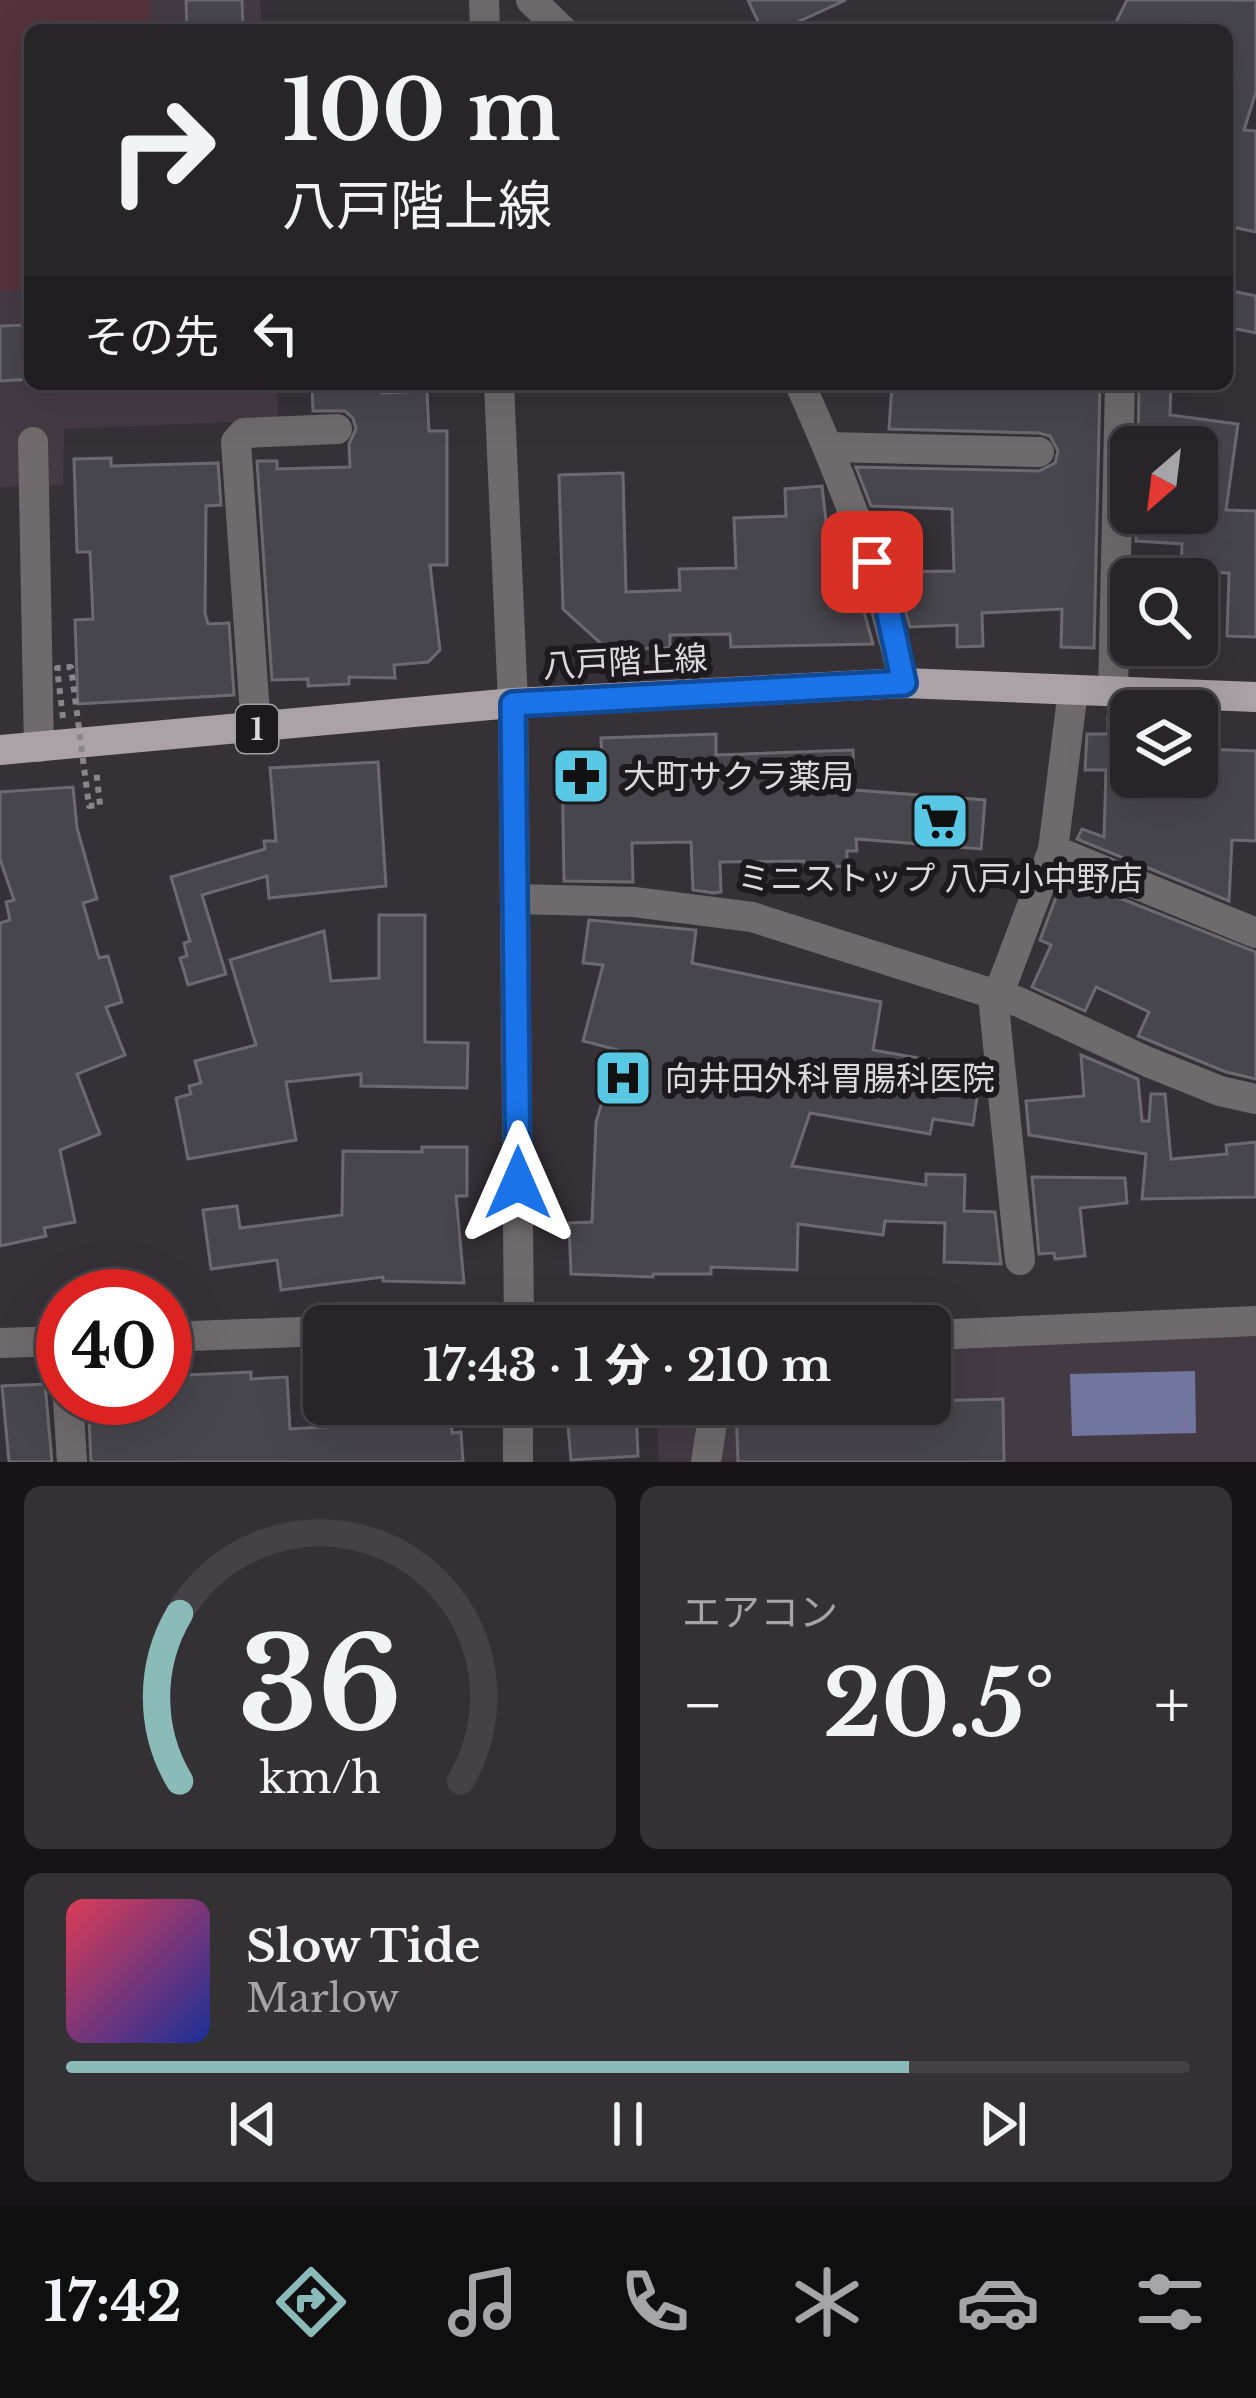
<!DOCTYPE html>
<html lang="ja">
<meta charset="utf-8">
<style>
body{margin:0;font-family:"Libre Baskerville","Noto Sans JP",serif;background:#343135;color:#f1f3f6;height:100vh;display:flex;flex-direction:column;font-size:45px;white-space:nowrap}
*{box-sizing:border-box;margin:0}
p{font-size:39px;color:#a5a5a8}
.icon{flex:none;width:66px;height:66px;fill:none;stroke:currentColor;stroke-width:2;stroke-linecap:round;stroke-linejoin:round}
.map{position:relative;height:1462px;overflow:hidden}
.panel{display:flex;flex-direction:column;gap:24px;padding:24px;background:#161417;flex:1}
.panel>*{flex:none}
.banner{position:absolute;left:24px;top:24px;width:1209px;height:366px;border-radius:18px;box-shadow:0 12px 48px #0002,0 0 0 3px #444246;background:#282529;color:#f1f3f6;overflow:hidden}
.needle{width:78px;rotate:208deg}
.buttons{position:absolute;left:1110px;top:426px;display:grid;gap:24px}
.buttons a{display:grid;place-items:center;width:108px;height:108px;border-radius:18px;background:#282529;box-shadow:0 12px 48px #0002,0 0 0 3px #444246;font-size:60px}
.speed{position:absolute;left:36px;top:1269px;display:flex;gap:24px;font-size:60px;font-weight:700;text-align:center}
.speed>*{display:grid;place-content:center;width:156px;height:156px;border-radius:50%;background:#282529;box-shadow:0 12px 48px #0002,0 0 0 3px #444246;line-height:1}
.speed .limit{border:18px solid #d22;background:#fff;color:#111}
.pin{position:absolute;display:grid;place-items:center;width:102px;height:102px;color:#fff;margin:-51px;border-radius:24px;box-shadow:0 6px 18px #0006}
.me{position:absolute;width:132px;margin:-66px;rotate:0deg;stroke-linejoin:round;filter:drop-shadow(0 0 9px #0008)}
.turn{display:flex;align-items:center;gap:42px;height:252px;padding:0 60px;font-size:54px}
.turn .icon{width:156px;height:156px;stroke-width:2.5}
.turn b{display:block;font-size:84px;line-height:102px}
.then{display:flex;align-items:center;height:114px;padding:0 60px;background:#0003;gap:24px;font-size:45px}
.big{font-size:90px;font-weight:800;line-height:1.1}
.panel .tile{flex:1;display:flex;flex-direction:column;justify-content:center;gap:18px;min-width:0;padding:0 42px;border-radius:18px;background:#343135}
.panel .dial{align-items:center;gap:0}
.dial svg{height:312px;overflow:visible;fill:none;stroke:#444246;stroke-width:7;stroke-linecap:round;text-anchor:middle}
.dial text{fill:#f1f3f6;stroke:none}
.song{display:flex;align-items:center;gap:36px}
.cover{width:144px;height:144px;border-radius:18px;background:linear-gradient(135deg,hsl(350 70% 55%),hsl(230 70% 35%))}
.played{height:12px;border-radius:6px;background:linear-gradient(90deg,#8bbbb9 75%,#444246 75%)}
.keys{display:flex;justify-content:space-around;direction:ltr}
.heat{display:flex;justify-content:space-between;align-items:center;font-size:66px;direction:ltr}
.panel .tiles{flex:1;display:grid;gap:24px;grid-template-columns:1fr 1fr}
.tile:last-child{grid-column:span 2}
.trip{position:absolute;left:303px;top:1305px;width:648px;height:120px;border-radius:18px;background:#282529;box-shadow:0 12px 48px #0002,0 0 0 3px #444246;font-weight:800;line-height:120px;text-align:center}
.tabs{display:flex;height:192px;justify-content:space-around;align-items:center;background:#100f10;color:#a5a5a8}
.tabs .icon{width:84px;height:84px}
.tabs .active{color:#8bbbb9}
.tabs b{font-size:54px;color:#f1f3f6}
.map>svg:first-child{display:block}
</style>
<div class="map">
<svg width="1256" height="1462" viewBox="0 0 1256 1462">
<rect width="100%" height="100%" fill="#363137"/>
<g fill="#443a44">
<path d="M 0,0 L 260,0 L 262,30 L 30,30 L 30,384 L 277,384 L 278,420 L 64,429 L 63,485 L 0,487 Z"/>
<path d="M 1256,1321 L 1256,1462 L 659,1462 L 656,1404 L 930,1404 L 930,1335 Z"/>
</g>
<path fill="#54333a" d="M 0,0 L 150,0 L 151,30 L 30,30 L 30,290 L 0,290 Z"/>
<path fill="#72759d" d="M 1195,1371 L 1196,1433 L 1072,1436 L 1070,1374 Z"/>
<g fill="#48464d" stroke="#6c6a71" stroke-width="3">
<path d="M 186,0 L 242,0 L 243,30 L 187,30 Z"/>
<path d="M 748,0 L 846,0 L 780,30 L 762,30 Z"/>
<path d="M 1127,0 L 1256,0 L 1256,92 L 1244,130 L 1256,131 L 1256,232 L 1227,226 L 1227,30 L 1112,30 Z"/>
<path d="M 1227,290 L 1256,296 L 1256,333 L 1227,327 Z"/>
<path d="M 30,325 L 30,379 L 0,381 L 0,326 Z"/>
<path d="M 312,384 L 382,384 L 382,393 L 427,391 L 429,431 L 447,431 L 447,565 L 430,565 L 440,650 L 428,662 L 394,665 L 395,678 L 349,677 L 349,684 L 308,686 L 308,679 L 272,680 L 257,461 L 277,461 L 277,469 L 350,467 L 349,444 L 356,429 L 353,418 L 345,411 L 313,411 Z"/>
<path d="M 892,384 L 1100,384 L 1094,648 L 1061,647 L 1062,609 L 982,613 L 983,646 L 957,647 L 957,625 L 910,627 L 894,572 L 954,571 L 952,509 L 871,506 L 856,467 L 1039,471 L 1055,463 L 1058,451 L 1050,436 L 1039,433 L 889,429 Z"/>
<path d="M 1139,384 L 1171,384 L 1170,415 L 1238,424 L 1226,510 L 1256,511 L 1256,637 L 1227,636 L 1229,573 L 1181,571 L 1182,544 L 1136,541 L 1137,513 L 1197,513 L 1197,447 L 1138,447 Z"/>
<path d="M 111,458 L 111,466 L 218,463 L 221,505 L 206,506 L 205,613 L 208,624 L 229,623 L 234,695 L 78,704 L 75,620 L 93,619 L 90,552 L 77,552 L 74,459 Z"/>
<path d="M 623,473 L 626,592 L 680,590 L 679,569 L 736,568 L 734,518 L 786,516 L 785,489 L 822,486 L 832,574 L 853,572 L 873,644 L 731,647 L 730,634 L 670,635 L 670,648 L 607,649 L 563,609 L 559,475 Z"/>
<path d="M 1108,716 L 1131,717 L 1131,777 L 1203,777 L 1204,749 L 1256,751 L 1256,841 L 1232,840 L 1229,901 L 1077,839 L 1082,829 L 1104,837 L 1106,770 L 1085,770 L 1087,734 L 1108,734 Z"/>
<path d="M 716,734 L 716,755 L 853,750 L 854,790 L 985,800 L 981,849 L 856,839 L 857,851 L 847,851 L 847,866 L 805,867 L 804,861 L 720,862 L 721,892 L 714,893 L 693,890 L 691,842 L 632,843 L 633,882 L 564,881 L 562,757 L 602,755 L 601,738 Z"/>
<path d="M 378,762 L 386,886 L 269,898 L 267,876 L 202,895 L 226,974 L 188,985 L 180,958 L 187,956 L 184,943 L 190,941 L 171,877 L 265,849 L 264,841 L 276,841 L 270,768 Z"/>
<path d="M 73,787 L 77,828 L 97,899 L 83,903 L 99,958 L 108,956 L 122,1002 L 106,1007 L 125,1055 L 77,1074 L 100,1134 L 60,1150 L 75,1222 L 44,1228 L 46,1236 L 0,1246 L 0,923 L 10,920 L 6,902 L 14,900 L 0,859 L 0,792 Z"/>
<path d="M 1064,876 L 1256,952 L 1256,1079 L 1226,1072 L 1138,1036 L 1149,1012 L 1096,987 L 1085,1011 L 1032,987 L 1051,945 L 1040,940 Z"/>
<path d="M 379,915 L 425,915 L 425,1042 L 468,1043 L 467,1088 L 361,1086 L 361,1074 L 286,1082 L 296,1140 L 188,1159 L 176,1098 L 191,1094 L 189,1086 L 201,1083 L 195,1061 L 256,1045 L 230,960 L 324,931 L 331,981 L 379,978 Z"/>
<path d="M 589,920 L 696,930 L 692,963 L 881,1002 L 873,1050 L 981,1069 L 973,1125 L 933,1119 L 930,1134 L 810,1113 L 792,1166 L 926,1185 L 926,1174 L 965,1175 L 964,1211 L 995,1212 L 1001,1264 L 944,1262 L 945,1223 L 885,1221 L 883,1235 L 798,1224 L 797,1270 L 711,1267 L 711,1274 L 653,1274 L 653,1277 L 571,1274 L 569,1223 L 592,1222 L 596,1122 L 618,1050 L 583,1041 L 603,965 L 583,963 Z"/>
<path d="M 1081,1055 L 1138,1079 L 1142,1121 L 1149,1121 L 1151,1094 L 1165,1094 L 1171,1159 L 1227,1154 L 1226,1145 L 1256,1142 L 1256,1197 L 1142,1199 L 1146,1154 L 1029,1135 L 1026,1101 L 1084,1096 Z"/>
<path d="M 422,1147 L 467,1147 L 467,1196 L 456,1196 L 464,1283 L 383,1281 L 383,1277 L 281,1290 L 277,1260 L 211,1269 L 203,1210 L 237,1206 L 240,1228 L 342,1215 L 343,1151 L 422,1152 Z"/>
<path d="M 1032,1177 L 1125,1178 L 1127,1203 L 1080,1208 L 1085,1256 L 1055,1259 L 1054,1253 L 1039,1254 Z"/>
<path d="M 251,1372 L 251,1379 L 287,1377 L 290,1429 L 370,1424 L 368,1404 L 450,1404 L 452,1433 L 461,1432 L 463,1462 L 91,1462 L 88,1398 L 165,1398 L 165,1376 Z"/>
<path d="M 45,1384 L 52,1462 L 9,1462 L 2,1386 Z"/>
<path d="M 1003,1399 L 1004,1462 L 738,1462 L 736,1406 Z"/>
<path d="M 566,1404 L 636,1404 L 638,1456 L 571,1460 Z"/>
</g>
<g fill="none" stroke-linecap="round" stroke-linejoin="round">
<g stroke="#6f6b6d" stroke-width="30">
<path d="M 484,0 L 485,30"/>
<path d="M 531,0 L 562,30"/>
<path d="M 499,384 L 513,703 L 519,1326"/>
<path d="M 800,384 C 844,482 881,579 904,683"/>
<path d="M 33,442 L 39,747"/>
<path d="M 828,447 L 1039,452"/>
<path d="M 1113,692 L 1120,384"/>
<path d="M 256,729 L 236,442 L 244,433 L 337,429"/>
<path d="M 1053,850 L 1256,933"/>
<path d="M 516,899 L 634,902 L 752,917 L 1019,1002 L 1148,1062 L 1220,1091 L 1256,1099"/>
<path d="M 1020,1260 L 994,1006 L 1053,850 L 1073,690"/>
<path d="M 445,1326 L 519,1325"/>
<path d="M 930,1335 L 1256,1321"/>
<path d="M 165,1337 L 324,1331"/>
<path d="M 0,1343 L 63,1341"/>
<path d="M 68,1398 L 72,1462"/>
<path d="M 518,1462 L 518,1404"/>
<path d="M 706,1462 L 715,1404"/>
</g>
<path stroke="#aaa2a6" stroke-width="30" d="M 0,750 L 513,703 L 904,683 L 1256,697"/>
<path stroke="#89858a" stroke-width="6" stroke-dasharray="6 6" stroke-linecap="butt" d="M 63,718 L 57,668 L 71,667 L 89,806 L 100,805 L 96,769"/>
</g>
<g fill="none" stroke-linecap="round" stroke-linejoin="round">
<defs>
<path id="route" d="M 518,1183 L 513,704 L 904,683 L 887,604 L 872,562"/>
</defs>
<use href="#route" stroke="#114b97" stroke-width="30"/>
<use href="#route" stroke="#1a73e8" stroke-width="21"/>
</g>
<defs>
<symbol id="pharmacy-square" viewBox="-11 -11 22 22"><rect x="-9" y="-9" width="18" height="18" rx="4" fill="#59c8e4" stroke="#1c1a1c"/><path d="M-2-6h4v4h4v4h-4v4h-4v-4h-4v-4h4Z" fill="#111"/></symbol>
<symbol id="supermarket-square" viewBox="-11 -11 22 22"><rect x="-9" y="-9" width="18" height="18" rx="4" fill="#59c8e4" stroke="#1c1a1c"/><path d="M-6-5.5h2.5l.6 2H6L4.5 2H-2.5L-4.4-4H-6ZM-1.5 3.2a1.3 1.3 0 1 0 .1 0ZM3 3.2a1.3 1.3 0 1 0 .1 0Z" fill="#111"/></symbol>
<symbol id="hospital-square" viewBox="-11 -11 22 22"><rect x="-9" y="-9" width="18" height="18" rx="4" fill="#59c8e4" stroke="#1c1a1c"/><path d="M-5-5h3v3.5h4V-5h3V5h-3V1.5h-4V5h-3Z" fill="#111"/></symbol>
</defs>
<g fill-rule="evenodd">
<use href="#pharmacy-square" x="548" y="743" width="66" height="66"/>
<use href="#supermarket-square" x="907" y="788" width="66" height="66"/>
<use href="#hospital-square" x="590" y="1045" width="66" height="66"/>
</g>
<g text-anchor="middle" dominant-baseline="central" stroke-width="12" stroke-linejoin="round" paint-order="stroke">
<rect fill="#1c1a1c" stroke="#a2a0a3" stroke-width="3" x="236" y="705" width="42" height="48" rx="9"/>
<g font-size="30" font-weight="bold" fill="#dcd9dd">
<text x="257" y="729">1</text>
</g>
<g font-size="33" fill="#dcd9dd" stroke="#1c1a1c">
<text transform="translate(625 662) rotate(-3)">八戸階上線</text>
</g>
<g font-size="33" fill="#dcd9dd" stroke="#1c1a1c" text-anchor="start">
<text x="623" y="776">大町サクラ薬局</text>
<text x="940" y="878" text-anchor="middle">ミニストップ 八戸小中野店</text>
<text x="665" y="1078">向井田外科胃腸科医院</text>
</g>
</g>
</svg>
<div class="buttons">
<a><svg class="needle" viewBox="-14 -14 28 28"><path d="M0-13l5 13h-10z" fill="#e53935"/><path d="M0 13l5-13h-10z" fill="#a5a5a8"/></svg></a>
<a><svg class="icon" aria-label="search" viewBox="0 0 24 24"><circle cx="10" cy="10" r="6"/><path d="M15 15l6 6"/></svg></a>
<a><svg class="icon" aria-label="layers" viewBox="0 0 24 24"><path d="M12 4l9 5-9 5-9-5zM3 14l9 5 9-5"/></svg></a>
</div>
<div class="speed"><div class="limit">40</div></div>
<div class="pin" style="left:872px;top:562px;background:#d93025"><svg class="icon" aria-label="arrive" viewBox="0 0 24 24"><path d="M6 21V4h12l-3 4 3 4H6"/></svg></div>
<svg class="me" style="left:518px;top:1183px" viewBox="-20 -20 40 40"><path d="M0-17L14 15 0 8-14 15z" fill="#1a73e8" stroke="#fff" stroke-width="4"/></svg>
<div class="trip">17:43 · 1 分 · 210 m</div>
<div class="banner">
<div class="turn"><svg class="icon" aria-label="right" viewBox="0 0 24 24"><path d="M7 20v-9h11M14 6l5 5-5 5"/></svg><div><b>100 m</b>八戸階上線</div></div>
<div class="then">その先<svg class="icon" aria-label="left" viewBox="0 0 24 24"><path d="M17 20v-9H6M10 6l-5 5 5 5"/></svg></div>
</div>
</div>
<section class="panel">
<div class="tiles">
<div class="tile dial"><svg viewBox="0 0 100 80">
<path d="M14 69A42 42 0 1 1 86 69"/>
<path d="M14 69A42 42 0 0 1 14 26" stroke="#8bbbb9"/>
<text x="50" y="56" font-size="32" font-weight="700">36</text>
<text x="50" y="72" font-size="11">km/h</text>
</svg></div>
<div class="tile"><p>エアコン</p>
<div class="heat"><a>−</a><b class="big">20.5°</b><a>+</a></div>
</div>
<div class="tile">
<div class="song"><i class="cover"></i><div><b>Slow Tide</b><p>Marlow</p></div></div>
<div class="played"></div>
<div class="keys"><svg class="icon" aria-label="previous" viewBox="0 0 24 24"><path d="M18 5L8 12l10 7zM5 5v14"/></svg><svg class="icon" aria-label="pause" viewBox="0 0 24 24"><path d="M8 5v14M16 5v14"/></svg><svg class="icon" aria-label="next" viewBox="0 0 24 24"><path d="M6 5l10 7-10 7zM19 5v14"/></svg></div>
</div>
</div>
</section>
<nav class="tabs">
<b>17:42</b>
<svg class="icon active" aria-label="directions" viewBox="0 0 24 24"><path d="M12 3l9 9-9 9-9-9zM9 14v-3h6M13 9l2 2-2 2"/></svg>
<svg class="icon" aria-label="music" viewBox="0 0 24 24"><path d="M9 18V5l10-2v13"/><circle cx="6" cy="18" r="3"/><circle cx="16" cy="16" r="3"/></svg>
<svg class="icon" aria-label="phone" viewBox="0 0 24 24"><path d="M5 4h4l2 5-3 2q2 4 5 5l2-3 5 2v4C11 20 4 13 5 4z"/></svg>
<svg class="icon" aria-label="climate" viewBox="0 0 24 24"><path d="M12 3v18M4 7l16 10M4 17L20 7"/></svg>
<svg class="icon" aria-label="car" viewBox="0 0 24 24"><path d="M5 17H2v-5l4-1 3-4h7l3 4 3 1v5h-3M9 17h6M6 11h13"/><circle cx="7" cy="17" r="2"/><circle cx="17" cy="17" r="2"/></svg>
<svg class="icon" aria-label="filters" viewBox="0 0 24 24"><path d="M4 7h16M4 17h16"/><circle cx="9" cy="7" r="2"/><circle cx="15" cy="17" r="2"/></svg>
</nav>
